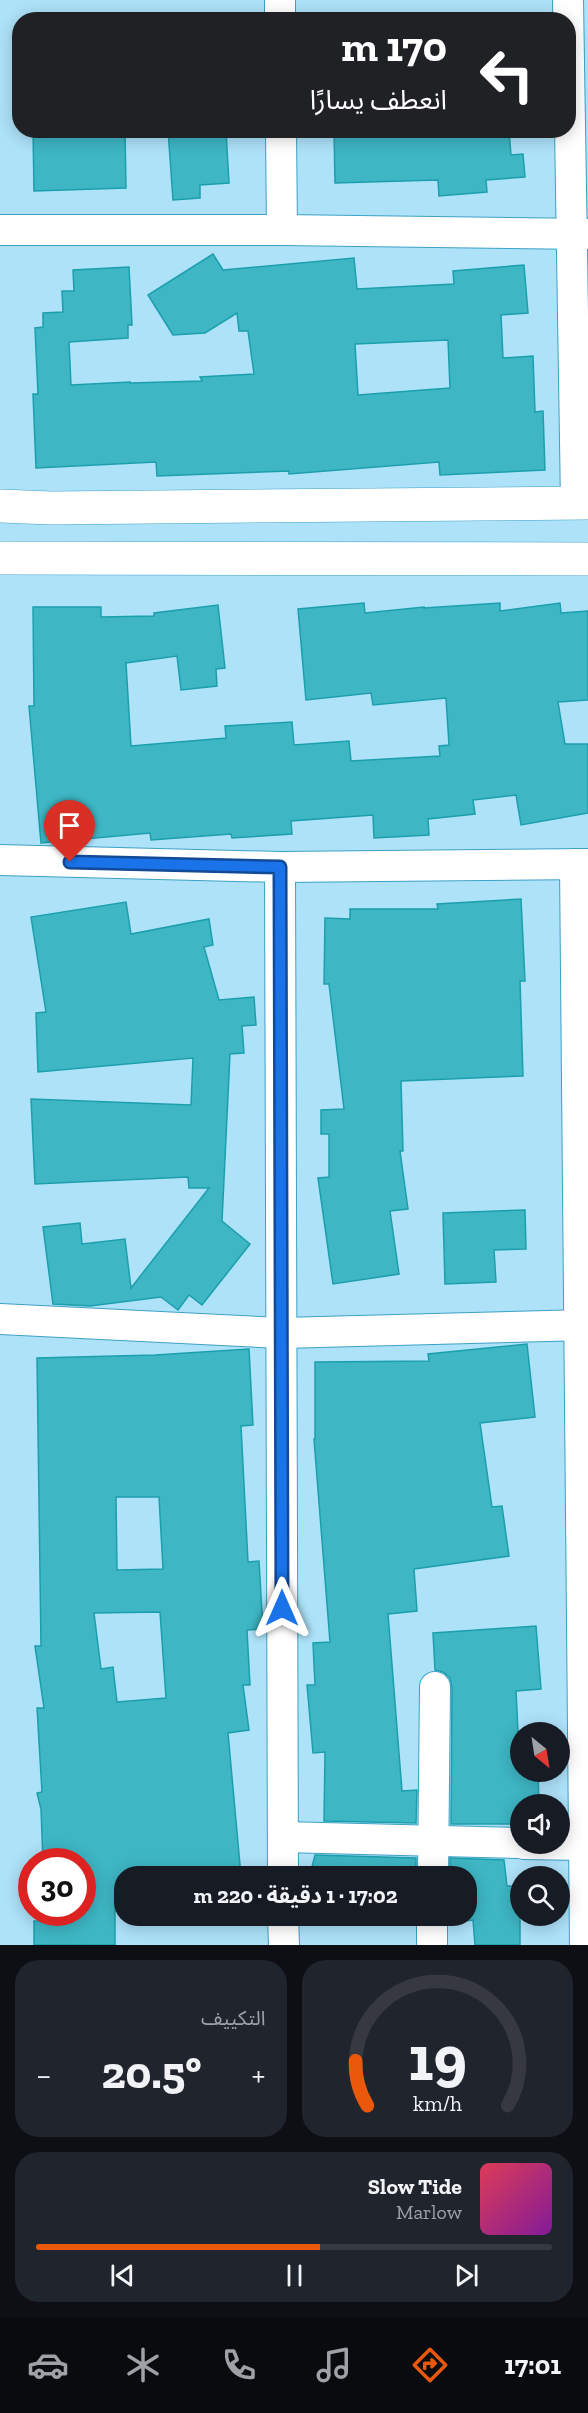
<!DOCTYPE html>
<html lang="ar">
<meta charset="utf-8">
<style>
body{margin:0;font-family:"Zilla Slab","Noto Sans Arabic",serif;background:#20242c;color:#f1f3f6;direction:rtl;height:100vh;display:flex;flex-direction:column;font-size:22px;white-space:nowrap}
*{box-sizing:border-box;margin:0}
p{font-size:20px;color:#9ea1a6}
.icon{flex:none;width:33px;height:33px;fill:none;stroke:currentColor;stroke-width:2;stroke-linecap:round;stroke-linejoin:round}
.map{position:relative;height:1945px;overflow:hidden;direction:ltr}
.side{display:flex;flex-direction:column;gap:15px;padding:15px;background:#0d0f14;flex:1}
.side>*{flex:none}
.guide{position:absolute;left:12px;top:12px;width:564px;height:126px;border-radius:24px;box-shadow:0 3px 15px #0003;direction:rtl;background:#202124;color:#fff;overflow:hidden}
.needle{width:39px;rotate:150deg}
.controls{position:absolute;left:510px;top:1722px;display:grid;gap:12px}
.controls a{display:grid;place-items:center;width:60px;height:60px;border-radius:50%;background:#171b24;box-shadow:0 3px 15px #0003;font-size:30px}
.speed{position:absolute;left:18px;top:1848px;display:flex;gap:12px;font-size:30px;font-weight:700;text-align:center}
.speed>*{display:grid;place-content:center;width:78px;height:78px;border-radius:50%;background:#171b24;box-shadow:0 3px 15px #0003;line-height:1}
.speed .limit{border:9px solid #d22;background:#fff;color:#111}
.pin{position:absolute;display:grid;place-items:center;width:51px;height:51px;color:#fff;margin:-62px -26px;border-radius:50% 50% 50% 0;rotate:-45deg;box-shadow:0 0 6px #0007}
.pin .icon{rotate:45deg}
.me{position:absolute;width:66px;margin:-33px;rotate:0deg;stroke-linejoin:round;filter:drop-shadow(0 0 4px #0008)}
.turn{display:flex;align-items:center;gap:21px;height:126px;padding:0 30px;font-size:27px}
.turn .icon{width:78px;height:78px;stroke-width:2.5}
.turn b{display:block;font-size:42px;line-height:51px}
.big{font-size:45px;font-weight:700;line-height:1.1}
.side .widget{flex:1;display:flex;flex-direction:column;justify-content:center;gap:9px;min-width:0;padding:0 21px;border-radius:24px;background:#20242c}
.side .dial{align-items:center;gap:0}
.dial svg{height:156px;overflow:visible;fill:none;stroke:#363941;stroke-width:7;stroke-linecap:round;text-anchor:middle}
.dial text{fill:#f1f3f6;stroke:none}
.song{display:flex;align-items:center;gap:18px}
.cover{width:72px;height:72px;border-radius:9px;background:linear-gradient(135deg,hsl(350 70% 55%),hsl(290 70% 35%))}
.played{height:6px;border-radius:3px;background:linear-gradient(90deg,#ea580c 55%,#363941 55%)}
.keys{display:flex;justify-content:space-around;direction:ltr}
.heat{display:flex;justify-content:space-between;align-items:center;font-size:33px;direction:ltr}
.side .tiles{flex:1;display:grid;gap:15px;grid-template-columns:1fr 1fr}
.widget:last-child{grid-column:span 2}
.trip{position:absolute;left:114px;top:1866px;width:363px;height:60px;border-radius:24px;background:#171b24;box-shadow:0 3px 15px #0003;font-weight:700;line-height:60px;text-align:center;direction:rtl}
.menu{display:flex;height:96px;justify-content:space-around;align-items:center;background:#090b0e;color:#9ea1a6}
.menu .icon{width:42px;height:42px}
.menu .current{color:#ea580c}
.menu b{font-size:27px;color:#f1f3f6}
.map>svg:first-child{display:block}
</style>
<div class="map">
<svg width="588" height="1945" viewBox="0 0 588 1945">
<rect width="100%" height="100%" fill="#ade2f9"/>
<g fill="#3eb6c4" stroke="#1c9fad" stroke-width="1.5" fill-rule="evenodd">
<path d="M 33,130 L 125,130 L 126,188 L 34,191 Z"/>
<path d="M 168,130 L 226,130 L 229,183 L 200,185 L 200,198 L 173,200 Z"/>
<path d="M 334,130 L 509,130 L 511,155 L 523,154 L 525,177 L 486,180 L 487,192 L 439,196 L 438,180 L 335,183 Z"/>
<path d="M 213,254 L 223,270 L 354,258 L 357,289 L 454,284 L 453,271 L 524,265 L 528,313 L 501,315 L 503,358 L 533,356 L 535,412 L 543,411 L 545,470 L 440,475 L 439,462 L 289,474 L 289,471 L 157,476 L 156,462 L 36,468 L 33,394 L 38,394 L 35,328 L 43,327 L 43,313 L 63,312 L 62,291 L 74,291 L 73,270 L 129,267 L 132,325 L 128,325 L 128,338 L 69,342 L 71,385 L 130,382 L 130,383 L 202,381 L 200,377 L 254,374 L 248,331 L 239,331 L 237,313 L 205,333 L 173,335 L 148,295 ZM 448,340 L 450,388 L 358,395 L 355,344 Z"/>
<path d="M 364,603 L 365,613 L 424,607 L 424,608 L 500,603 L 500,611 L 560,603 L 561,613 L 588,611 L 588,700 L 558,702 L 565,744 L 588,744 L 588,813 L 521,825 L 516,795 L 473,800 L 475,814 L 428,819 L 429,835 L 374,838 L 373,815 L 291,821 L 292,834 L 232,838 L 231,834 L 151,840 L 150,833 L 41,843 L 29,706 L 34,706 L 33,607 L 101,607 L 101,617 L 154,616 L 154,613 L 218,605 L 225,668 L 216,669 L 217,686 L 181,690 L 177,656 L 126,663 L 131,746 L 226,738 L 225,726 L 292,722 L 294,745 L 349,741 L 351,761 L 440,756 L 439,746 L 449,745 L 446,698 L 373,705 L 371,693 L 306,700 L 298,609 Z"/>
<path d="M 521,899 L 525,981 L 520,981 L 523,1076 L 401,1081 L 403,1151 L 400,1151 L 408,1209 L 390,1211 L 399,1274 L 333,1284 L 318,1178 L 329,1177 L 329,1134 L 321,1134 L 321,1110 L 344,1109 L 329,984 L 324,984 L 325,918 L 350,919 L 350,909 L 438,909 L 437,904 Z"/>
<path d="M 126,902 L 131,934 L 209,919 L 213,945 L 204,947 L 219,1000 L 254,997 L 256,1025 L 242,1026 L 244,1053 L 230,1054 L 222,1221 L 250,1244 L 202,1305 L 189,1295 L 178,1310 L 161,1297 L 90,1306 L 53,1304 L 43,1227 L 80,1223 L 82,1244 L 125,1239 L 131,1288 L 209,1188 L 189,1188 L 188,1177 L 35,1184 L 31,1099 L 191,1105 L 193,1058 L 38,1072 L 36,1013 L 46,1012 L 31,917 Z"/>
<path d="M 525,1210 L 526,1249 L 494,1250 L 496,1282 L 445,1284 L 443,1213 Z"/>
<path d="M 527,1344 L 535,1417 L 480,1423 L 492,1507 L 502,1506 L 509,1556 L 414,1569 L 417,1611 L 388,1614 L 402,1791 L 417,1790 L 416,1823 L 324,1821 L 325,1752 L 313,1753 L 307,1685 L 315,1685 L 313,1643 L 330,1642 L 314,1439 L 315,1439 L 315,1362 L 429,1361 L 428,1354 Z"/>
<path d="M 249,1349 L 253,1425 L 241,1426 L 248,1562 L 259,1561 L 263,1629 L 247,1630 L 250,1685 L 243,1685 L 249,1730 L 228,1733 L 241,1876 L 124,1876 L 124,1903 L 115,1905 L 115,1945 L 34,1945 L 34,1921 L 47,1921 L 46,1912 L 82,1912 L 82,1862 L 43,1862 L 41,1809 L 37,1793 L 42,1792 L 37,1708 L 44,1708 L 35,1646 L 41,1646 L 37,1358 L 155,1355 ZM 116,1497 L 159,1497 L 163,1569 L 117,1570 ZM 160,1612 L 166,1698 L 117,1702 L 113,1667 L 101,1669 L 94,1613 Z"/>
<path d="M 536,1626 L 541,1689 L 516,1691 L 520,1772 L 538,1772 L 539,1804 L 520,1804 L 520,1824 L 451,1824 L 452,1687 L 450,1678 L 443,1672 L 435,1670 L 433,1633 Z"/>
<path d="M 315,1855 L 416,1858 L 416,1876 L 329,1876 L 330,1871 L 312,1867 Z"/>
<path d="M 450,1858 L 504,1860 L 507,1886 L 520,1886 L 520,1945 L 475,1945 L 473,1920 L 449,1923 L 449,1916 L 466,1916 L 466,1876 L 450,1876 Z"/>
</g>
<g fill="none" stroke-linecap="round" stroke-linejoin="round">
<defs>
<g id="minor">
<path d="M 280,0 L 280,20"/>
<path d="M 568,0 L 576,503"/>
<path d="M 281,130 L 282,230"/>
<path d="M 0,230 L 282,230 L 588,234"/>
<path d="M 0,860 L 280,867 L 588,864"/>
<path d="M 575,864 L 585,1945"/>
<path d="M 280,867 L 283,1876"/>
<path d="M 0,1319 L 281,1333 L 588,1325"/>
<path d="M 283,1837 L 520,1843"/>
<path d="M 524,1844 L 583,1845"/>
<path d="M 433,1876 L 435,1687"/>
<path d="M 283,1916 L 284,1945"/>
<path d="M 432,1945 L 432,1916"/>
</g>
<g id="tertiary">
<path d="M 0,506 L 51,508 L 588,503"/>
<path d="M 0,558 L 588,559"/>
</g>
</defs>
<use href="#minor" stroke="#3da1c5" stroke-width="32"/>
<use href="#tertiary" stroke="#3da1c5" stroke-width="34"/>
<use href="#minor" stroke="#fff" stroke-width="30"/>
<use href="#tertiary" stroke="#fff" stroke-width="33"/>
</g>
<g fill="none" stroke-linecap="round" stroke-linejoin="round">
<defs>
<path id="route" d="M 70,862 L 280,867 L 282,1608"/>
</defs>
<use href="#route" stroke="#114b97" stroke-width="15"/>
<use href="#route" stroke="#1a73e8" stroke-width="10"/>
</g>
</svg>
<div class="controls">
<a><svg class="needle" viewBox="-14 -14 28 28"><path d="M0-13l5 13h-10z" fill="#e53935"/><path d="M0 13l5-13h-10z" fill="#9ea1a6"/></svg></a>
<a><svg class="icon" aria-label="sound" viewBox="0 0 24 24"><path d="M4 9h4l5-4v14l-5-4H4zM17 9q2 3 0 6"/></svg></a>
<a><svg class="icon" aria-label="search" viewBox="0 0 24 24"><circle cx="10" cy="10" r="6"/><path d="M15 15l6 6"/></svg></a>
</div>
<div class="speed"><div class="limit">30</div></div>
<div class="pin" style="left:70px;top:862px;background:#d93025"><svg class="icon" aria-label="arrive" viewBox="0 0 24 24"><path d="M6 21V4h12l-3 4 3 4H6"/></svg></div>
<svg class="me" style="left:282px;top:1608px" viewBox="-20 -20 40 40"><path d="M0-17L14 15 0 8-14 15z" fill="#1a73e8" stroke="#fff" stroke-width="4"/></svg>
<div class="trip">17:02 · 1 دقيقة · 220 m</div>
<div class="guide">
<div class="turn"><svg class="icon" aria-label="left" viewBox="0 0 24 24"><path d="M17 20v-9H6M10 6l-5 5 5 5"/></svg><div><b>170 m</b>انعطف يسارًا</div></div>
</div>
</div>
<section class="side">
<div class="tiles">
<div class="widget dial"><svg viewBox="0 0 100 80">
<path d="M14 69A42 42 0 1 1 86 69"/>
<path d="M14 69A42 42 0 0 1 8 46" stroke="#ea580c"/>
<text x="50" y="56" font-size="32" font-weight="700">19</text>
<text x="50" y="72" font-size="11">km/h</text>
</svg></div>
<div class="widget"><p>التكييف</p>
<div class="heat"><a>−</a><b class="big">20.5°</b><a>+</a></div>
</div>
<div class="widget">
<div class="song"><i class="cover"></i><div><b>Slow Tide</b><p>Marlow</p></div></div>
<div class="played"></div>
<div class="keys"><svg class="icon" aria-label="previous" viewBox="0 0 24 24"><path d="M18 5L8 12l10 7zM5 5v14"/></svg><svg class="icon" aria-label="pause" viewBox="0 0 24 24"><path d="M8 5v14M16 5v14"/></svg><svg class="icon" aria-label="next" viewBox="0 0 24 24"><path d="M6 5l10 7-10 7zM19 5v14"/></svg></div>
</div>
</div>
</section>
<nav class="menu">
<b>17:01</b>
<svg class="icon current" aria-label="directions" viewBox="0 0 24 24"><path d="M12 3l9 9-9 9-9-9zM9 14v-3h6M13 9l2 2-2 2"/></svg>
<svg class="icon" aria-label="music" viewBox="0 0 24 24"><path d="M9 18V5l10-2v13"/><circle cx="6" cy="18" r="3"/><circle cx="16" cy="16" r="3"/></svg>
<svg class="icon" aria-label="phone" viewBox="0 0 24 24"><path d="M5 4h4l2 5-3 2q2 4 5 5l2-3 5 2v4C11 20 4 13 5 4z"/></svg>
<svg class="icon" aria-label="climate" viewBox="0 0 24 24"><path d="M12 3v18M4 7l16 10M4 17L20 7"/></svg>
<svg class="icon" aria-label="car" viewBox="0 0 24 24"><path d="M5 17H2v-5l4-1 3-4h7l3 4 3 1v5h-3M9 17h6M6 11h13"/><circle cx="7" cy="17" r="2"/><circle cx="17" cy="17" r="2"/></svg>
</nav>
